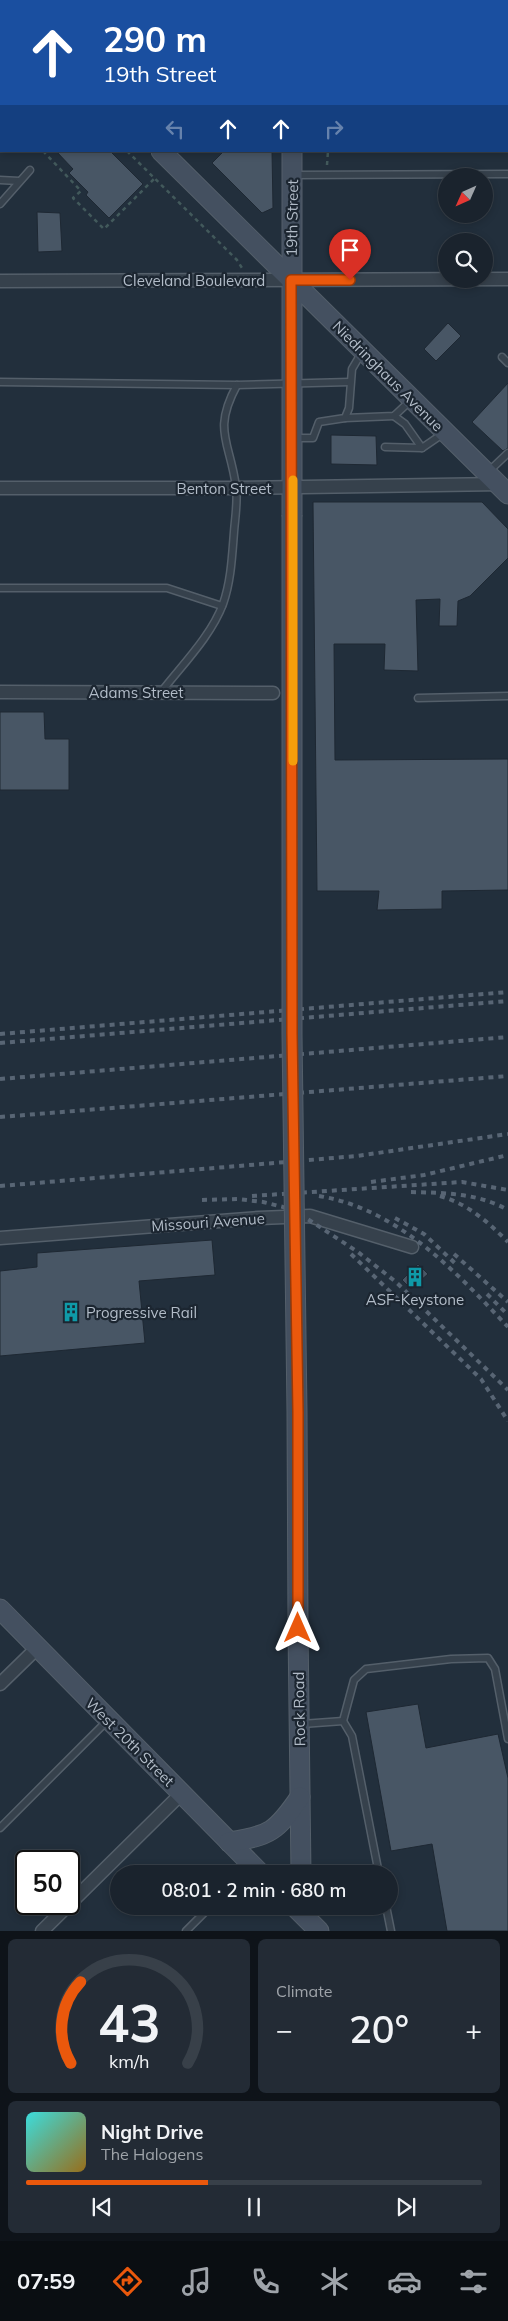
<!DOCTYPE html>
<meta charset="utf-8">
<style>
body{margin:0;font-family:Mulish,sans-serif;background:#232b35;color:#f1f3f6;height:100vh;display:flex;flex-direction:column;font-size:19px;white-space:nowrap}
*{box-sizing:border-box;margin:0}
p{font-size:16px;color:#9fa4aa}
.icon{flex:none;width:28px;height:28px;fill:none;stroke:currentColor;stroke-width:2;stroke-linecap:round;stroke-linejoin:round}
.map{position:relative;height:1931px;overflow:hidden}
.side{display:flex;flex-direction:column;gap:8px;padding:8px;background:#0e1319;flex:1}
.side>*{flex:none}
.guide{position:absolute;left:0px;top:0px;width:509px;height:152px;box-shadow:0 2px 8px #0003,0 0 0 1px #384049;background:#1a4fa0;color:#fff;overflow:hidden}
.needle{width:32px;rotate:225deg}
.fabs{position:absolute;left:438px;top:168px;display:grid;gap:10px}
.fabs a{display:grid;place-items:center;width:55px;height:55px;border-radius:50%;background:#1a232d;box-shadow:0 2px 8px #0003,0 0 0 1px #384049;font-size:25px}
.speed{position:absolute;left:15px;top:1850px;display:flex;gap:10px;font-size:25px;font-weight:700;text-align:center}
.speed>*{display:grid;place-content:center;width:65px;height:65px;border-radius:50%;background:#1a232d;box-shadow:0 2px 8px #0003,0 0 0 1px #384049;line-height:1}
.speed .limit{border:2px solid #111;border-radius:8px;background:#fff;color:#111}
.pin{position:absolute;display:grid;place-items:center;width:42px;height:42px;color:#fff;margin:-51px -21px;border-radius:50% 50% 50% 0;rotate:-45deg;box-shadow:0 0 5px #0007}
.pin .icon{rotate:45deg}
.me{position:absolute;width:55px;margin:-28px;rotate:0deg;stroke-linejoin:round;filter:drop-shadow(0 0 4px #0008)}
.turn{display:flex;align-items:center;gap:18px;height:105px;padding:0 20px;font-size:22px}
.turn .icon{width:65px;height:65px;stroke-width:2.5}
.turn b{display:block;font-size:35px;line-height:42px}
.lanes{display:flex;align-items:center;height:48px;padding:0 20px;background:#0003;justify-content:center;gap:25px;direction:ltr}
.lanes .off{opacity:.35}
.big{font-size:38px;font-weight:600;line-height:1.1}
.side .tile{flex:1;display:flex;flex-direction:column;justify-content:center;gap:8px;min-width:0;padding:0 18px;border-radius:8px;background:#232b35}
.side .dial{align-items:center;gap:0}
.dial svg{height:130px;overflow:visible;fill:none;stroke:#384049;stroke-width:7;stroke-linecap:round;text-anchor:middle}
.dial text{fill:#f1f3f6;stroke:none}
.song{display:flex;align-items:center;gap:15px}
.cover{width:60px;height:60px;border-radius:8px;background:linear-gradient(135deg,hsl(180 70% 55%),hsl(40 70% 35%))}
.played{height:5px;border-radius:2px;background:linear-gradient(90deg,#ea580c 40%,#384049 40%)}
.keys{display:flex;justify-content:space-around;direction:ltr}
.heat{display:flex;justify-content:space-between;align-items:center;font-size:28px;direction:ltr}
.side .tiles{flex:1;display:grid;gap:8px;grid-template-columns:1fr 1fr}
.tile:last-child{grid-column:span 2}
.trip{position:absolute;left:110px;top:1865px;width:288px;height:50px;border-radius:25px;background:#1a232d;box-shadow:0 2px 8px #0003,0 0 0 1px #384049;font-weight:600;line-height:50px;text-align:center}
.dock{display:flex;height:80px;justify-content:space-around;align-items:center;background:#0a0e12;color:#9fa4aa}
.dock .icon{width:35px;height:35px}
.dock .active{color:#ea580c}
.dock b{font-size:22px;color:#f1f3f6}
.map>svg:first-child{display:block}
</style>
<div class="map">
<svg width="508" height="1931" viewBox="0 0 508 1931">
<rect width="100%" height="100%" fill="#222f3c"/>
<g fill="#485665" stroke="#1e2833">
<path d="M 56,151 L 110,151 L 143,184 L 109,218 L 86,195 L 88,192 L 69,173 L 73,169 Z"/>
<path d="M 224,151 L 272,151 L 273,208 L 262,213 L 212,163 Z"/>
<path d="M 37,212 L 60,213 L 62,251 L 38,252 Z"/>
<path d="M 448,323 L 461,336 L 436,361 L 424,349 Z"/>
<path d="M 508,383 L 508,448 L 503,451 L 472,422 Z"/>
<path d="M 331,435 L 376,436 L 377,465 L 331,464 Z"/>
<path d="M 313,502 L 482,502 L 508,529 L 508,558 L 470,596 L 458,601 L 457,626 L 439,626 L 440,599 L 416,600 L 418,671 L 384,670 L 385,644 L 334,644 L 335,760 L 508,759 L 508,890 L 442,891 L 442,909 L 377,910 L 379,891 L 317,891 Z"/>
<path d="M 0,712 L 44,712 L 45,739 L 69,739 L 69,790 L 0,790 Z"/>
<path d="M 212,1240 L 215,1275 L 139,1281 L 145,1343 L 0,1356 L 0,1271 L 37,1267 L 37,1253 Z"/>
<path d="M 418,1264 L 428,1274 L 411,1289 L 402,1280 Z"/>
<path d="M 418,1704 L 426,1748 L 498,1734 L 508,1778 L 508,1931 L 447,1931 L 432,1844 L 391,1851 L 366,1712 Z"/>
</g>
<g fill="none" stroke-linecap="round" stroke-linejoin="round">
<defs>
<g id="lane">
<path d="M 135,0 L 135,1"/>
<path d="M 294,175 L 508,174"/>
<path d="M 0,180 L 19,181"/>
<path d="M 0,204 L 30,170"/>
<path d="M 502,357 L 508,363"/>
<path d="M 0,382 L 237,385 L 350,382"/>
<path d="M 394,416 L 405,424 L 422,448"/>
<path d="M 345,418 L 394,416 L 410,401"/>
<path d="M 294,438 L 313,438 L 319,422 L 345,418 L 349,408 L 352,369 L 362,352"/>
<path d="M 385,447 L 422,448 L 444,433"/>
<path d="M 487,473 L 508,453"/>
<path d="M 0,588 L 167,588 L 222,606"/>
<path d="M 162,691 C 183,664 211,636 223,604 C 231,581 232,557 234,532 C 235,518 238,501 236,487 C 230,441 212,431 237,385"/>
<path d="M 418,698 L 508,696"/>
<path d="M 343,1721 L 354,1680 L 366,1669 L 451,1659 L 488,1658 L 495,1669 L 508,1739"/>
<path d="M 302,1724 L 343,1721 L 352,1736 L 379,1874"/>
<path d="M 0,1828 L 107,1721"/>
<path d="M 243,1874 L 251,1865"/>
<path d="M 386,1906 L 391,1931"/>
<path d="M 186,1931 L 211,1906"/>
</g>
<g id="street">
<path d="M 0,77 L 1,77"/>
<path d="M 0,281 L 508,279"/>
<path d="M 0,488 L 236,488 L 501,484"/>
<path d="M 0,692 L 273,693"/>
<path d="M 0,1238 L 259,1218 L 310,1216 L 412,1247"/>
<path d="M 0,1684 L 37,1648"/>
<path d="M 42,1931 L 181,1794"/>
</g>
<g id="secondary">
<path d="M 9,0 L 10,1"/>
<path d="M 291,0 L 291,1"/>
<path d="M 161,151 L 508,494"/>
<path d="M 292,515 L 292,151"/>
<path d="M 0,1609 L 261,1874"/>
<path d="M 298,1628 L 301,1874"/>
<path d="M 229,1842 C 270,1836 277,1831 300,1797"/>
<path d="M 294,1906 L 319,1931"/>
</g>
</defs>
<use href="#lane" stroke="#545f6a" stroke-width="9"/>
<use href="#street" stroke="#545f6a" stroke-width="15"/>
<use href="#secondary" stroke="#545f6a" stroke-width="21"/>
<g stroke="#42595b" stroke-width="2.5" stroke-dasharray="4 4" stroke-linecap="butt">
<path d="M 43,151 L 81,191 L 73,198 L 104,229 L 155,178"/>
<path d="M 127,151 L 237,260 L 242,268"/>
<path d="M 327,165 L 328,151"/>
</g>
<use href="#lane" stroke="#36414c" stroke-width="6"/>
<use href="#street" stroke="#36414c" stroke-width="12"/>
<use href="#secondary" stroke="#445060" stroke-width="19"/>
<g stroke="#586574" stroke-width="4" stroke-dasharray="5 5" stroke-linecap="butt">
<path d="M 0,1034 L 508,992"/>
<path d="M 0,1043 L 508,1001"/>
<path d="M 0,1079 L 508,1037"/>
<path d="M 0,1117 L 508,1076"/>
<path d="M 371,1182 L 424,1175 L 508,1155"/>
<path d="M 0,1186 L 357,1156 L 508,1134"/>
<path d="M 411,1192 C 445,1193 478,1193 508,1210"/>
<path d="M 252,1196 L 462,1182 L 508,1190"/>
<path d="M 319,1196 C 398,1209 455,1271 508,1327"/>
<path d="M 440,1196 C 468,1204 488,1222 508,1242"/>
<path d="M 202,1200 L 238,1199 L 263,1202 L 283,1207 L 306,1218 L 358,1252 L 396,1282 L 508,1390"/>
<path d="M 395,1218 L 424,1234 L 458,1266"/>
<path d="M 351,1254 L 481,1379 L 508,1421"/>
<path d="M 454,1254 L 508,1302"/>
<path d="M 487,1294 L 508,1315"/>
</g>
<defs>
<path id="secondary-bridge" d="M 292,515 L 292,1034 L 297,1412 L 298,1628"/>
</defs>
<use href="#secondary-bridge" stroke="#545f6a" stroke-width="21" stroke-linecap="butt"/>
<use href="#secondary-bridge" stroke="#445060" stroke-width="19"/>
</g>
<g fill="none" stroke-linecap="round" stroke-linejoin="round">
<defs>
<path id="route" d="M 298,1628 L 298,1412 L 292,1034 L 291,280 L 350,280"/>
</defs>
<use href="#route" stroke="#983908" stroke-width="12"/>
<use href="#route" stroke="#ea580c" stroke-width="9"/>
<path stroke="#f59e0b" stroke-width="9" d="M 293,480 L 293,761"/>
</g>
<defs>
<symbol id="building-bare" viewBox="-9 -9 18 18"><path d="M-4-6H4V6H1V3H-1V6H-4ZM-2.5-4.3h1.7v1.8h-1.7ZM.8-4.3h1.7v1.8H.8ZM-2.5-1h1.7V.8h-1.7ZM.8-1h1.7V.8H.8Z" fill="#0f9aa8" stroke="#1c2631" stroke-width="2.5" paint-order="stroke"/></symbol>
</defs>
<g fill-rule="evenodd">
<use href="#building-bare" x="401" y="1263" width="28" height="28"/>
<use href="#building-bare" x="57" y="1298" width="28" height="28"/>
</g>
<g text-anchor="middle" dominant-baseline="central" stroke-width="4.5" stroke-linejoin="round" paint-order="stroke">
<g font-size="15" fill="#b2bcc8" stroke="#1c2631">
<text transform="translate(292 218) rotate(-89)">19th Street</text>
<text x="194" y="280">Cleveland Boulevard</text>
<text transform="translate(388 376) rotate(45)">Niedringhaus Avenue</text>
<text x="224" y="488">Benton Street</text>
<text x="136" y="692">Adams Street</text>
<text transform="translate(208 1222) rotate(-4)">Missouri Avenue</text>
<text transform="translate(299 1709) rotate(-91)">Rock Road</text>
<text transform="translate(130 1742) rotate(45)">West 20th Street</text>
</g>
<g font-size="15" fill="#b2bcc8" stroke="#1c2631">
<text x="415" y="1299">ASF-Keystone</text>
<text x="86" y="1312" text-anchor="start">Progressive Rail</text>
</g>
</g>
</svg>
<div class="fabs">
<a><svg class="needle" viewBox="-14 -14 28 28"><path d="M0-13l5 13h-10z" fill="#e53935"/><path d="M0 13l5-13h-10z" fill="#9fa4aa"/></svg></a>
<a><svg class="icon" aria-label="search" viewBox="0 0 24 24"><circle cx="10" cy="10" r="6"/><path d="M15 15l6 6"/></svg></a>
</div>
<div class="speed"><div class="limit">50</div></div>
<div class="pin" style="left:350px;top:280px;background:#d93025"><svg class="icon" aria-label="arrive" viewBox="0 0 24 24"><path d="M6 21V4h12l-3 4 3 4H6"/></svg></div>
<svg class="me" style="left:298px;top:1628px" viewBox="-20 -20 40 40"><path d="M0-17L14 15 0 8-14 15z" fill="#ea580c" stroke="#fff" stroke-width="4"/></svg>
<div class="trip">08:01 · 2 min · 680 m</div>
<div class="guide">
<div class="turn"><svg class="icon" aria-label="ahead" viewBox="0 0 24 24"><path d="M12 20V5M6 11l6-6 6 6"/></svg><div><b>290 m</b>19th Street</div></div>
<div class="lanes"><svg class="icon off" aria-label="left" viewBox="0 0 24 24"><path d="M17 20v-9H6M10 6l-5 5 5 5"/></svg><svg class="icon" aria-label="ahead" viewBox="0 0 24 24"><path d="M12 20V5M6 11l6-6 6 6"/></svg><svg class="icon" aria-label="ahead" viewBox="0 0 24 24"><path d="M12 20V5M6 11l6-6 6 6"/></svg><svg class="icon off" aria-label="right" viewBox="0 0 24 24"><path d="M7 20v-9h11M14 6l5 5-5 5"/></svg></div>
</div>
</div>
<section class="side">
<div class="tiles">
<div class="tile dial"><svg viewBox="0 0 100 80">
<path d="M14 69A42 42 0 1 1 86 69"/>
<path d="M14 69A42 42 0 0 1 20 19" stroke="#ea580c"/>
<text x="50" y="56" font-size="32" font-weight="700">43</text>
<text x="50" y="72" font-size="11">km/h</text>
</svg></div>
<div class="tile"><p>Climate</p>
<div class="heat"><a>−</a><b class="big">20°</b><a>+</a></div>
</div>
<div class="tile">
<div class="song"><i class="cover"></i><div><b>Night Drive</b><p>The Halogens</p></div></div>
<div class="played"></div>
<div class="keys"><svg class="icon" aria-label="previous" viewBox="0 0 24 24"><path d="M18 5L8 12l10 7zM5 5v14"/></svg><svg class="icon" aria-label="pause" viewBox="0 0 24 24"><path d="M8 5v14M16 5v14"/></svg><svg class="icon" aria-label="next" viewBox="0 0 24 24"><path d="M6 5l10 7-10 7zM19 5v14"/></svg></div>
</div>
</div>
</section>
<nav class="dock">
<b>07:59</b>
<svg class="icon active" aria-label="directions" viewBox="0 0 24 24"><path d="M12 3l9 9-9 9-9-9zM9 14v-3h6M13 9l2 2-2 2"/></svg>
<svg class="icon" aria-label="music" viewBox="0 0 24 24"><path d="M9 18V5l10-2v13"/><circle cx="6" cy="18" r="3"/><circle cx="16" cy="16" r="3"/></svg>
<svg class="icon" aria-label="phone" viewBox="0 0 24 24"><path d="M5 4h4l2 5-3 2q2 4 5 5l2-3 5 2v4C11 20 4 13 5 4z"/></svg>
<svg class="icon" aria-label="climate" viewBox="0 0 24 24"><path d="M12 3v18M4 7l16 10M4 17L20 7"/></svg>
<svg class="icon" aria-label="car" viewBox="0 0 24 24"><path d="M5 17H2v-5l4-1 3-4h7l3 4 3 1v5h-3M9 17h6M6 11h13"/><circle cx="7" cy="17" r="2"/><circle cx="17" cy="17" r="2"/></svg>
<svg class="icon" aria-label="filters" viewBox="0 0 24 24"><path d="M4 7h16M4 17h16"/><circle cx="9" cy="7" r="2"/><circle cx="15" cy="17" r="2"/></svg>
</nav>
